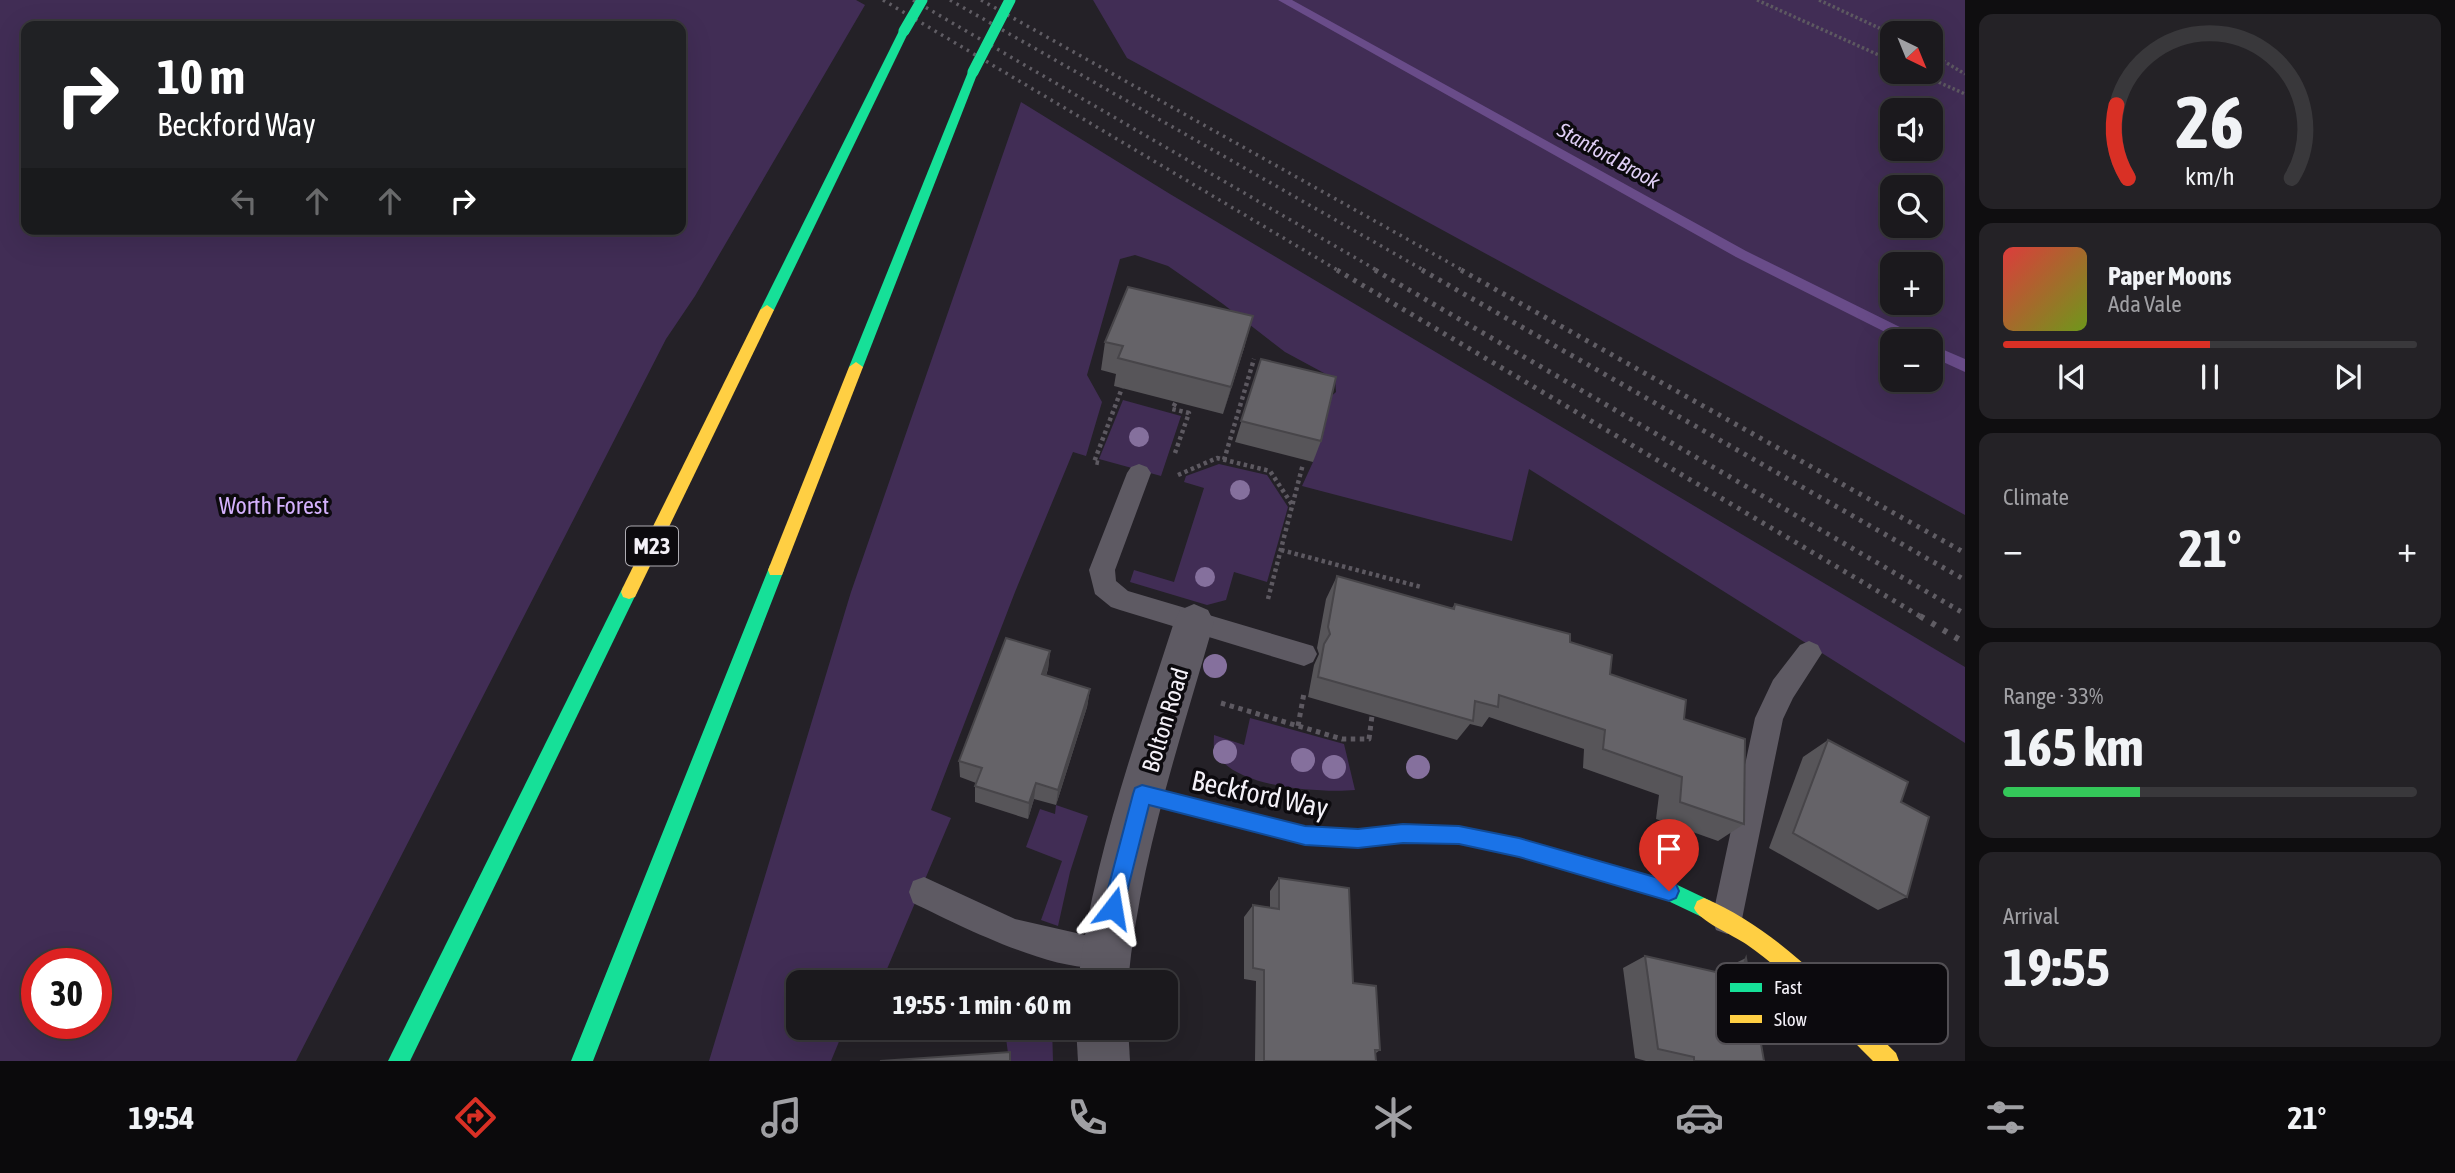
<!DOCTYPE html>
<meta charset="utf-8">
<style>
body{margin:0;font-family:"Asap Condensed",sans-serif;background:#242226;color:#f1f3f6;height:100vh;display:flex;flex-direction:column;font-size:26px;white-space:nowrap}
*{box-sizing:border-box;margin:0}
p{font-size:23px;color:#a0a0a4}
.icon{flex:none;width:38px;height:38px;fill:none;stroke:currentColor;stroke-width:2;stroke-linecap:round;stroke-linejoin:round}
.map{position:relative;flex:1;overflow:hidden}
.side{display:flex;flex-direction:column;gap:14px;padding:14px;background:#0f0e10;width:490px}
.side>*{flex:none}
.guide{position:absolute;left:21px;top:21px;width:665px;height:214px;border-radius:14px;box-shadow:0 7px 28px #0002,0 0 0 2px #39383b;background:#202124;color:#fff;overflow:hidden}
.needle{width:46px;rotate:137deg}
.fabs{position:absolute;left:1880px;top:21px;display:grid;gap:14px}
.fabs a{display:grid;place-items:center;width:63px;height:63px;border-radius:14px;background:#1b191d;box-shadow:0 7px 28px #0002,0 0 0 2px #39383b;font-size:35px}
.speed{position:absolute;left:21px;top:948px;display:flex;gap:14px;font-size:35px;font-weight:700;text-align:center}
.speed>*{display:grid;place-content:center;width:91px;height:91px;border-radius:50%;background:#1b191d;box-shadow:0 7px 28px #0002,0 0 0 2px #39383b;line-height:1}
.speed .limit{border:10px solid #d22;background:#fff;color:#111}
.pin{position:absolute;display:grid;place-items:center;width:60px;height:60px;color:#fff;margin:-72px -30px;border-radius:50% 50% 50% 0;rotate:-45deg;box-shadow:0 0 7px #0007}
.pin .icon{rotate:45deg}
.me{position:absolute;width:77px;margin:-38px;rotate:14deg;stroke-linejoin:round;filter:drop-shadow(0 0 5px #0008)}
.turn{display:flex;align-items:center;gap:24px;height:147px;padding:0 21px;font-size:32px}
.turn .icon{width:91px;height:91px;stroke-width:2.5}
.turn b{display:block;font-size:49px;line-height:60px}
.lanes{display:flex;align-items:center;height:66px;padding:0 21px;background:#0003;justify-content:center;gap:35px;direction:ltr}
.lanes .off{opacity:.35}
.big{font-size:52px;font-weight:700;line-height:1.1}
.side .tile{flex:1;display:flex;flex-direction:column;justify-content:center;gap:10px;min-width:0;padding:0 24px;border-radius:14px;background:#242226}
.side .dial{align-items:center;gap:0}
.dial svg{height:182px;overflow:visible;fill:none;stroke:#39383b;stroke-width:7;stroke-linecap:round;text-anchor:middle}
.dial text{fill:#f1f3f6;stroke:none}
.song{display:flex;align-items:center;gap:21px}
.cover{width:84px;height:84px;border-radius:10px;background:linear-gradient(135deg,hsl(0 70% 55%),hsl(80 70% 35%))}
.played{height:7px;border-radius:4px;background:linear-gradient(90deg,#d93025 50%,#39383b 50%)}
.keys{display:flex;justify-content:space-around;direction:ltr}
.heat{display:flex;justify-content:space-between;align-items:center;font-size:38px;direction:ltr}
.charge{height:10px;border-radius:5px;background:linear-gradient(90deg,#34c759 33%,#39383b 0)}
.trip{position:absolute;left:786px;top:970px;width:392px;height:70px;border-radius:14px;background:#1b191d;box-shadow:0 7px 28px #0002,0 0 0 2px #39383b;font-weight:700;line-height:70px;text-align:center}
.tabs{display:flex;height:112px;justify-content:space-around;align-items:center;background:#0b0a0c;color:#a0a0a4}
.tabs .icon{width:49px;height:49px}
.tabs .selected{color:#d93025}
.tabs b{font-size:32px;color:#f1f3f6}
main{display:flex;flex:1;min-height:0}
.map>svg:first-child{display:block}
</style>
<main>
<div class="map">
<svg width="1965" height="1061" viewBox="0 0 1965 1061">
<rect width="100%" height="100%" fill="#242127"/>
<g fill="#412d55" fill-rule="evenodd">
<path d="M 0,0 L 856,0 L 865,5 L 695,296 L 666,339 L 296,1061 L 0,1061 ZM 26,26 L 681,26 L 681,229 L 26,229 ZM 96,964 L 96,1024 L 37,1024 L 37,964 Z"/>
<path d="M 1093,0 L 1965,0 L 1965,515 L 1127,58 ZM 1892,33 L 1930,33 L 1930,72 L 1892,72 ZM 1892,110 L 1930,110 L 1930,149 L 1892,149 ZM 1892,187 L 1930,187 L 1930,226 L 1892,226 ZM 1892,264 L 1930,264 L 1930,303 L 1892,303 ZM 1892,341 L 1930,341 L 1930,380 L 1892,380 Z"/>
<path d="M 1021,102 L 1170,194 L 1965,667 L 1965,743 L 1529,469 L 1512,541 L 1302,486 L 1313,462 L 1328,399 L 1336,392 L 1335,379 L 1285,352 L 1223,304 L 1168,266 L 1135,255 L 1120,259 L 1087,375 L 1102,402 L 1086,456 L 1073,452 L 1015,592 L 931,810 L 951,818 L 887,969 L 917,982 L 871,982 L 865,979 L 864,982 L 798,982 L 798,1027 L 845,1027 L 831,1061 L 709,1061 L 851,592 Z"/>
<path d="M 1123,400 L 1181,416 L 1161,476 L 1099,459 Z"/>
<path d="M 1219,464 L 1267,475 L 1288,507 L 1267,582 L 1234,572 L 1226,600 L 1207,605 L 1130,582 L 1134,570 L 1174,582 L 1204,488 L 1184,482 L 1186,476 Z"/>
<path d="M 1250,718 L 1344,744 L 1355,790 C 1321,793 1231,788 1215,751 C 1213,747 1214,740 1214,735 L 1244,745 Z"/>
<path d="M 1056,805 L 1088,816 L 1070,872 L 1058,926 L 1041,920 L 1062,861 L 1026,847 L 1040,809 L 1055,814 Z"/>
<path d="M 980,1027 L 1052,1027 L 1053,1061 L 1009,1061 L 1006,1038 Z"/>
</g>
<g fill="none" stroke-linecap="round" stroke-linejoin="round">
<g fill="#694c89" fill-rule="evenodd">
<path d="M 1278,0 L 1292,0 L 1746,251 L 1920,337 L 1923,341 L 1903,341 L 1736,257 Z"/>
<path d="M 1930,344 L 1965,359 L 1965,372 L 1930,356 Z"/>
</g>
<g stroke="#5d5961" stroke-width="3.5" stroke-dasharray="2.5 2.5" stroke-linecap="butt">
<path d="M 1757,0 L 1892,61"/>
<path d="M 1819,0 L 1892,34"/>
<path d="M 1930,53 L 1965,74"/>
<path d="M 1916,72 L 1965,94"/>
</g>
<g stroke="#5d5961" stroke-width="4.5" stroke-dasharray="3.5 3.5" stroke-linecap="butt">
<path d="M 1175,453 L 1189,413 L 1172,409 L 1176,402"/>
<path d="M 1224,460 L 1254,359"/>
<path d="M 1099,463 L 1094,462 L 1122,388"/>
<path d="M 1178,475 L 1217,458 L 1270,471 L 1293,506"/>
<path d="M 1281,550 L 1421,587"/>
<path d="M 1268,599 L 1303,464"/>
</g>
<g stroke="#5d5961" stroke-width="5" stroke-dasharray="4.5 4.5" stroke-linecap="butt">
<path d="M 1221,703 L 1342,739 L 1369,739 L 1372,716"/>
<path d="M 1298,726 L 1304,693"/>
</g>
<g fill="#5e5a63" fill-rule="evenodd">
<path d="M 1139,464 L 1147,467 L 1151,473 L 1115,570 L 1116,581 L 1128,591 L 1313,646 L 1317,654 L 1313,662 L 1304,666 L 1120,610 L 1111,607 L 1095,594 L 1089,570 L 1127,473 L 1131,467 Z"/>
<path d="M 1809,641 L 1818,645 L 1822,653 L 1793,698 L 1783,719 L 1742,919 L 1738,930 L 1727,934 L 1716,930 L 1712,919 L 1755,718 L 1773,680 L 1800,645 Z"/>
<path d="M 924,877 L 1015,919 L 1116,942 L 1121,953 L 1116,964 C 1070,983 957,924 913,903 L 909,892 L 913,881 Z"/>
</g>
<g fill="#5e5a63" fill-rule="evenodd">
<path d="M 1194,604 L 1208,610 L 1214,622 C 1180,741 1140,858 1128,982 L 1078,982 C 1093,857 1136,741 1174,622 L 1180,610 Z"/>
<path d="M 1076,1027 L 1128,1027 L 1130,1061 L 1078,1061 Z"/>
</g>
<g fill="#16e098" fill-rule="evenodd">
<path d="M 904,28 L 909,31 L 774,310 L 767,315 L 762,313 L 760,310 L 899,31 Z"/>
<path d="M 973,69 L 978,72 L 863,367 L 856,372 L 851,371 L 849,367 L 968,72 Z"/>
<path d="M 776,563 L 782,565 L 784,570 L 593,1061 L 571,1061 L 768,570 L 770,565 Z"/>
<path d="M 629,585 L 635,587 L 637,592 L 410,1061 L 388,1061 L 623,587 Z"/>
<path d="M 1142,785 L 1305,827 L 1358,830 L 1403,825 L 1459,826 L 1519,839 L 1669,881 L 1711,901 L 1714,908 L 1711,915 L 1704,918 L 1666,900 L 1519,857 L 1459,844 L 1403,843 L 1358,848 L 1305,845 L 1142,803 L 1135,800 L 1133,794 L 1135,788 Z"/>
</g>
<g fill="#ffcf43" fill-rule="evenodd">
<path d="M 767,305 L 774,310 L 635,597 L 629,599 L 623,597 L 621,592 L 623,587 L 760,310 Z"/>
<path d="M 856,362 L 863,367 L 784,570 L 782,575 L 770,575 L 768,570 L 849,367 Z"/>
<path d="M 1704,898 C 1780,930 1838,997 1896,1053 L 1899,1061 L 1873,1061 C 1833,1021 1793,977 1746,944 C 1733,935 1699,921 1694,908 L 1697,901 Z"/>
</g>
<g stroke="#605d64" stroke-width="3.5" stroke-dasharray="2.5 5" stroke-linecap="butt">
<path d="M 883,0 L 1339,271"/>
<path d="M 913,0 L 1378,271"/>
<path d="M 950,0 L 1425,271"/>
<path d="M 981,0 L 1464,271"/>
</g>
<g stroke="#605d64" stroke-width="5" stroke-dasharray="3.5 6" stroke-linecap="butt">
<path d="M 1337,270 L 1923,618"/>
<path d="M 1375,270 L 1965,614"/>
<path d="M 1422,270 L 1965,580"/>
<path d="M 1461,270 L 1965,553"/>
</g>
<path stroke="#605d64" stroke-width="6" stroke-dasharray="4.5 9" stroke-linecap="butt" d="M 1920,616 L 1965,643"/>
<g stroke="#16e098" stroke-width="11">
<path d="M 904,31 L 922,0"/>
<path d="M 973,72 L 1010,0"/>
</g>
</g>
<g fill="#85709d">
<circle cx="1139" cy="437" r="10"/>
<circle cx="1240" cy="490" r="10"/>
<circle cx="1205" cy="577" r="10"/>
<circle cx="1215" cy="666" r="12"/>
<circle cx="1225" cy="752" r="12"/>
<circle cx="1303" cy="760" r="12"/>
<circle cx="1334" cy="767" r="12"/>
<circle cx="1418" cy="767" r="12"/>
</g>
<g fill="#575559">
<path d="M 1105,342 L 1245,345 L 1223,414 L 1114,386 L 1116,374 L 1101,370 Z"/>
<path d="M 1261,359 L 1321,441 L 1313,462 L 1235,442 Z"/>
<path d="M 1337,576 L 1452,608 L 1455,604 L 1570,642 L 1610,674 L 1684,719 L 1744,824 L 1718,841 L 1656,819 L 1659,795 L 1583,768 L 1584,749 L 1489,717 L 1482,727 L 1470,724 L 1457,740 L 1308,697 L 1314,665 L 1319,654 L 1317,648 L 1326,599 Z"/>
<path d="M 1050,651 L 1048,669 L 1046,676 L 1090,689 L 1087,707 L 1056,805 L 1034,799 L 1028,819 L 975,802 L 975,786 L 976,783 L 960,777 L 959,761 Z"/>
<path d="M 1828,740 L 1907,897 L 1878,910 L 1769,848 L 1803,757 Z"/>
<path d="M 1279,878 L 1353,983 L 1380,1050 L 1376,1053 L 1376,1061 L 1255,1061 L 1256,981 L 1244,979 L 1244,917 L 1253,905 L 1270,907 L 1270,891 Z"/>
<path d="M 1645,956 L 1720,973 L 1721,970 L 1746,958 L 1764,1061 L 1646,1061 L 1635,1058 L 1623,968 Z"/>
</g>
<g fill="#474549">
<path d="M 1253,316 L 1245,345 L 1223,414 L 1231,387 Z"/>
<path d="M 1050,651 L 1048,669 L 1040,692 L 1042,674 Z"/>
<path d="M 1090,689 L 1087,707 L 1056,805 L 1058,790 Z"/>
<path d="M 1036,783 L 1034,799 L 1028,819 L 1029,803 Z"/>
</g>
<g fill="#656368" stroke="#474549" stroke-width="2">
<path d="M 1128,287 L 1253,316 L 1231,387 L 1118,358 L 1123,346 L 1105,342 Z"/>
<path d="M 1261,359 L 1336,377 L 1321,441 L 1241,421 Z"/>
<path d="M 1337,576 L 1454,609 L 1455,604 L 1570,634 L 1570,642 L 1612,655 L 1610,674 L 1686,700 L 1684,719 L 1745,739 L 1744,824 L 1680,802 L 1682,777 L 1603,749 L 1605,730 L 1499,695 L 1498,707 L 1475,701 L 1473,721 L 1318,677 L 1324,644 L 1330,634 L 1328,627 Z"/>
<path d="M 1006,638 L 1050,651 L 1042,674 L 1090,689 L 1058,790 L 1036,783 L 1029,803 L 975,786 L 982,768 L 959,761 Z"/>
<path d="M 1828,740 L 1908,782 L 1901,802 L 1929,817 L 1907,897 L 1793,833 Z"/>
<path d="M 1279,878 L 1349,888 L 1353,983 L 1376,986 L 1380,1050 L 1375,1050 L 1376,1061 L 1264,1061 L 1264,970 L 1253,968 L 1253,905 L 1279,909 Z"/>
<path d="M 1645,956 L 1738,977 L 1738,980 L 1746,958 L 1764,1061 L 1694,1061 L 1694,1057 L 1658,1049 Z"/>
<path d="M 1010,1052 L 1010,1061 L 880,1061 Z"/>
</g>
<path fill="#1a73e8" stroke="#114b97" stroke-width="2" d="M 1142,785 L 1305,826 L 1358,829 L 1403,824 L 1459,826 L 1519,838 L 1669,881 L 1676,884 L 1679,891 L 1676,898 L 1669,901 L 1519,857 L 1459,844 L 1403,843 L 1358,848 L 1305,845 L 1149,805 L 1123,908 L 1120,915 L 1113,918 L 1106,915 L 1103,908 L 1133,794 L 1135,788 Z"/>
<g text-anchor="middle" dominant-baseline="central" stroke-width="7" stroke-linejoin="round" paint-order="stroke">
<g font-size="21" font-style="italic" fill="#dfcef5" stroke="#0c0a0e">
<text transform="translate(1609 155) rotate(29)">Stanford Brook</text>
</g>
<rect fill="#0c0a0e" stroke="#aeacb2" stroke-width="2" x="626" y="526.5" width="52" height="39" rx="5"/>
<g font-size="23" font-weight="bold" fill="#f4f1f8">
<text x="652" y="546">M23</text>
</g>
<g font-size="24" fill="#d4b1fd" stroke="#0c0a0e">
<text x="274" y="505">Worth Forest</text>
</g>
<g font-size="24" fill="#f4f1f8" stroke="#0c0a0e">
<text transform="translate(1165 720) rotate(-73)">Bolton Road</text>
</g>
<g font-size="28" fill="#f4f1f8" stroke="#0c0a0e">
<text transform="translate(1260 794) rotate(12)">Beckford Way</text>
</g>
</g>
<rect x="1716" y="963" width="232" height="81" rx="10" fill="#0c0a0e" stroke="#524f54" stroke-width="2"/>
<rect x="1730" y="983" width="32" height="9" fill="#16e098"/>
<rect x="1730" y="1015" width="32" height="8" fill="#ffcf43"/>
<g font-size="19" fill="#f4f1f8">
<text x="1774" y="994">Fast</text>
<text x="1774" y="1026">Slow</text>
</g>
</svg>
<div class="fabs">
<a><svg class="needle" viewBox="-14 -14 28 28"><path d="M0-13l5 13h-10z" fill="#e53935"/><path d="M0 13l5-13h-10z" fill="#a0a0a4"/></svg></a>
<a><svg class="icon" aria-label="sound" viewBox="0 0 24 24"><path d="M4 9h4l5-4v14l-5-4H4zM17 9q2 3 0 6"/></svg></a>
<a><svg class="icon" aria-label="search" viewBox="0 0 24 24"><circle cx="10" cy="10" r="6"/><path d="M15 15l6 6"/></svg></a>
<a>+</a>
<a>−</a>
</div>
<div class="speed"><div class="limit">30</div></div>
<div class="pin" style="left:1669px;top:891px;background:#d93025"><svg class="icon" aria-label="arrive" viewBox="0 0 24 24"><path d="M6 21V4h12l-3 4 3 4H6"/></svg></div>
<svg class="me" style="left:1113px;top:908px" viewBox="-20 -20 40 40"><path d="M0-17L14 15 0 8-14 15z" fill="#1a73e8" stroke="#fff" stroke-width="4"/></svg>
<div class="trip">19:55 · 1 min · 60 m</div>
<div class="guide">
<div class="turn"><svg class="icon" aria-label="right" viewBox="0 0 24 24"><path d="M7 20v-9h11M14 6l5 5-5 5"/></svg><div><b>10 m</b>Beckford Way</div></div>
<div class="lanes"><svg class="icon off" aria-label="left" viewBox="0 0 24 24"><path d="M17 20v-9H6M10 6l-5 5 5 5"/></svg><svg class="icon off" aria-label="ahead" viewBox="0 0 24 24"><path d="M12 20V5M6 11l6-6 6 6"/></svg><svg class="icon off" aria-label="ahead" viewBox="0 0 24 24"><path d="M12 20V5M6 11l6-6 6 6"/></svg><svg class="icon" aria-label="right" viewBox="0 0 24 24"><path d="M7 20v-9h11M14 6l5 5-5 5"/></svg></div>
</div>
</div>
<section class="side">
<div class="tile dial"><svg viewBox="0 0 100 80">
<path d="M14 69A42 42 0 1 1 86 69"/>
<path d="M14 69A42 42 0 0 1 9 37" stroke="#d93025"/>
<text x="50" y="56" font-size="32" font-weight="700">26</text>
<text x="50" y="72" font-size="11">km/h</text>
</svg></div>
<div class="tile">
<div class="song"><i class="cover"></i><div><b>Paper Moons</b><p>Ada Vale</p></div></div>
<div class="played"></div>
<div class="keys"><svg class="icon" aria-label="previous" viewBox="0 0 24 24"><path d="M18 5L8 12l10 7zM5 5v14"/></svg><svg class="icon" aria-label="pause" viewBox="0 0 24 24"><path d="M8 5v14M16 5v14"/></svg><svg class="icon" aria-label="next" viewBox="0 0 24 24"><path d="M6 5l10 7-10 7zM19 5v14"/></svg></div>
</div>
<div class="tile"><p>Climate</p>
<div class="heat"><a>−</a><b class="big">21°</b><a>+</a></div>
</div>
<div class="tile"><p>Range · 33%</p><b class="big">165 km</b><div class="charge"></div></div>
<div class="tile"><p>Arrival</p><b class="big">19:55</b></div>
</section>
</main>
<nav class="tabs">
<b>19:54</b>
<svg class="icon selected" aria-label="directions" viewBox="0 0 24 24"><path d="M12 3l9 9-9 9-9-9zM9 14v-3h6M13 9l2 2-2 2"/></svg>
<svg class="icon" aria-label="music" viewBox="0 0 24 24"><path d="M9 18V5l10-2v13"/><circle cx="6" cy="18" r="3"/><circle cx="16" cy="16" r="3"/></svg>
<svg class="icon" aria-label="phone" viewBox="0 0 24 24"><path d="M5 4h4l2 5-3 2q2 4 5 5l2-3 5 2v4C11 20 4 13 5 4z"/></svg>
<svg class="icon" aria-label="climate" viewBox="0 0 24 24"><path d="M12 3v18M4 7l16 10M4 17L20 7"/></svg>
<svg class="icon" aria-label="car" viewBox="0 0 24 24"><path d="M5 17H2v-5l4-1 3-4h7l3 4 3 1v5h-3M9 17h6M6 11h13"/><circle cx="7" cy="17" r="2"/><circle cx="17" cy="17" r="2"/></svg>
<svg class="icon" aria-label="filters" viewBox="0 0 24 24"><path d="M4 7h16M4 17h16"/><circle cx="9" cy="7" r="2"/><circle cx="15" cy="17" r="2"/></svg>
<b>21°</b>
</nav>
